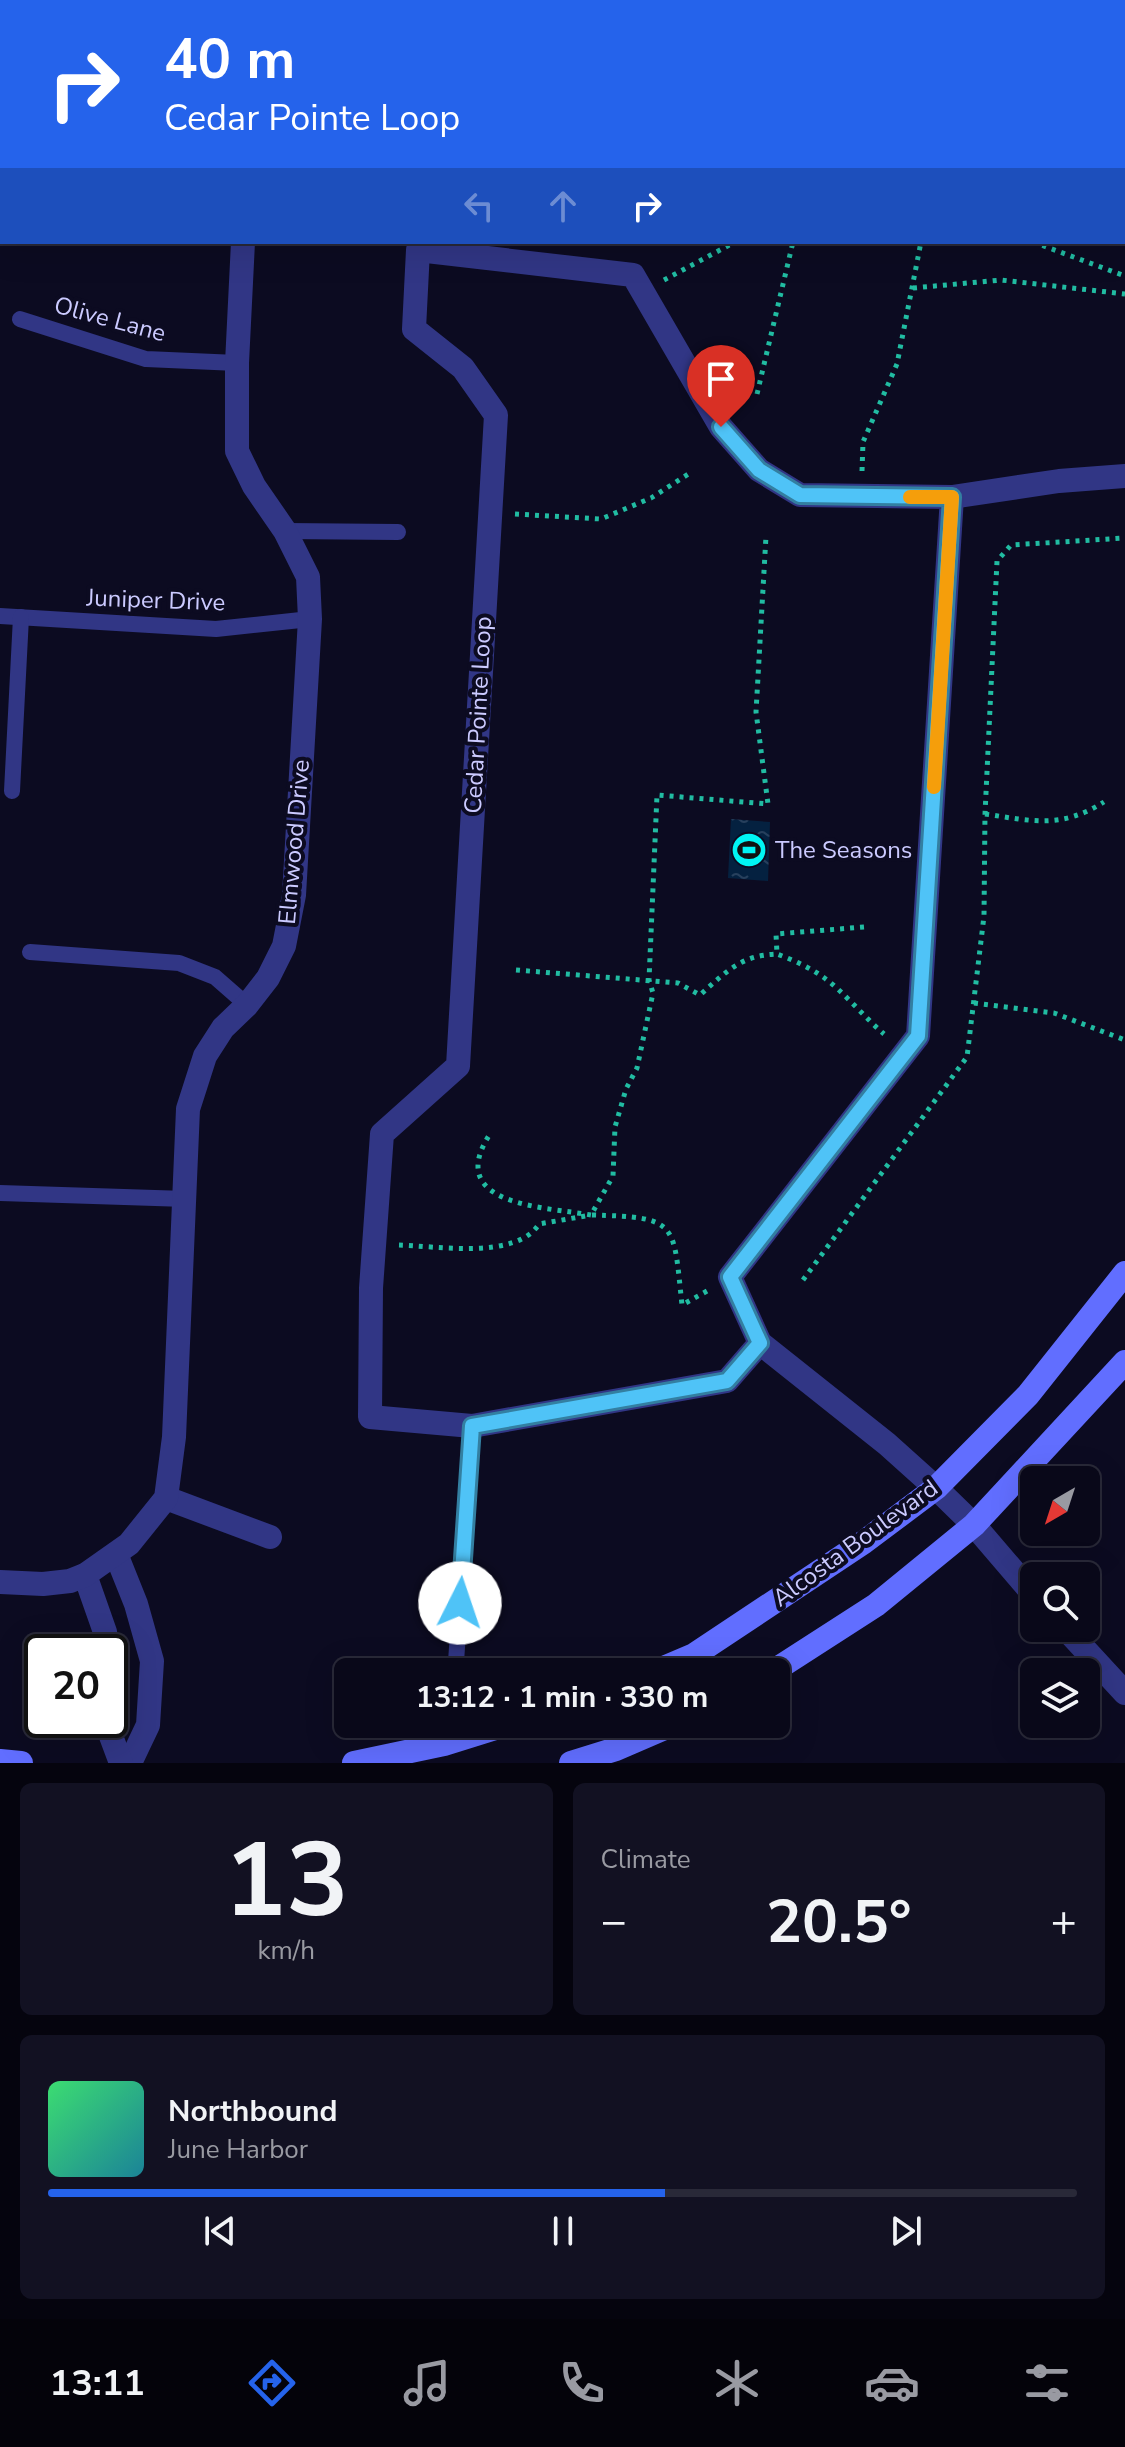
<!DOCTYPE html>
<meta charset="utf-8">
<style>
body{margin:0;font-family:"Nunito Sans",sans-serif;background:#121122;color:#f1f3f6;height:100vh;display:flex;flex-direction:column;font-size:30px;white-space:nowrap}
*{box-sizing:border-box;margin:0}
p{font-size:26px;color:#999aa2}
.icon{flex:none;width:44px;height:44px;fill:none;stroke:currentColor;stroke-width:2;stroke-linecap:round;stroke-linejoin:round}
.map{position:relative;height:1763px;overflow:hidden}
.details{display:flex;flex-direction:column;gap:20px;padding:20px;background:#05040e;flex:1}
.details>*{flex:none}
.hud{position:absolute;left:0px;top:0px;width:1126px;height:244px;box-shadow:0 8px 32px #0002,0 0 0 2px #292938;background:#2563eb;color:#fff;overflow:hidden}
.needle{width:52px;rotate:219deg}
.buttons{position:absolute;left:1020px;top:1466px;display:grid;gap:16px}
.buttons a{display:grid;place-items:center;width:80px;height:80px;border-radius:12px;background:#090819;box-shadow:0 8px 32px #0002,0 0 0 2px #292938;font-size:40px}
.speed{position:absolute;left:24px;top:1634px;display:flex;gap:16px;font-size:40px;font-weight:700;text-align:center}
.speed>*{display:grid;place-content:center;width:104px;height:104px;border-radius:50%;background:#090819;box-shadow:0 8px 32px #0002,0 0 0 2px #292938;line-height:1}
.speed .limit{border:4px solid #111;border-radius:12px;background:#fff;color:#111}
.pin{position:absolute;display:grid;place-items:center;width:68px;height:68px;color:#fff;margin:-82px -34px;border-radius:50% 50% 50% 0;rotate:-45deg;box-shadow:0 0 8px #0007}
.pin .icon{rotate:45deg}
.me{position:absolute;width:88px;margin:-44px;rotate:4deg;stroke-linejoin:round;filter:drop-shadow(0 0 6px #0008)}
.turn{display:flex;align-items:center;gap:28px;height:168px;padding:0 32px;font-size:36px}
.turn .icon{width:104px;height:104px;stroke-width:2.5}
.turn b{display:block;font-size:56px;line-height:68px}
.lanes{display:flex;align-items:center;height:76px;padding:0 32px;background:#0003;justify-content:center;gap:40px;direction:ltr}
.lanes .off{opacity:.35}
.big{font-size:60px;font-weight:700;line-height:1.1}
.details .widget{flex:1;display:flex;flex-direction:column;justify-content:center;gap:12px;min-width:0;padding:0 28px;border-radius:12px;background:#121122}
.details .dial{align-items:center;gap:0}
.dial b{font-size:104px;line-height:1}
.song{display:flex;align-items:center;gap:24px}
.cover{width:96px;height:96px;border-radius:12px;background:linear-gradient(135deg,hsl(140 70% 55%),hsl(190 70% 35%))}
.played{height:8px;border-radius:4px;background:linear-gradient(90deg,#2563eb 60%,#292938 60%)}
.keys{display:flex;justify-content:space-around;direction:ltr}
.heat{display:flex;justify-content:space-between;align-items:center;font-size:44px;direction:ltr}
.details .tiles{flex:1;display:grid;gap:20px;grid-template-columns:1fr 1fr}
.widget:last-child{grid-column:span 2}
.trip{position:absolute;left:334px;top:1658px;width:456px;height:80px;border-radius:12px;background:#090819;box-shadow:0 8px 32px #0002,0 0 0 2px #292938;font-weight:700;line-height:80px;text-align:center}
.menu{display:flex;height:128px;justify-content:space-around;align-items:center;background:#04030a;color:#999aa2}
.menu .icon{width:56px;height:56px}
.menu .active{color:#2563eb}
.menu b{font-size:36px;color:#f1f3f6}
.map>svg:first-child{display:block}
</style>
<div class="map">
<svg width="1125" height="1763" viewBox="0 0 1125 1763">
<defs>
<pattern id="water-ripples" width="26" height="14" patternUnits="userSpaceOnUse" patternTransform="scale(2)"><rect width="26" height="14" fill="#042140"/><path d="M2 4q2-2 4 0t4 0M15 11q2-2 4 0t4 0" fill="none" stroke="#27405d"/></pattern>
</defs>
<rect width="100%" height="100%" fill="#0c0b21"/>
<path fill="url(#water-ripples)" d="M 731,819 L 770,822 L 768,881 L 728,878 Z"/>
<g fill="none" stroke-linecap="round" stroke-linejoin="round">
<g stroke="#21bca2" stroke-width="5" stroke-dasharray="4 6" stroke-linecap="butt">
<path d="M 1033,242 L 1125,276"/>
<path d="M 664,280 L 735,242"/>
<path d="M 913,288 L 1001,280 L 1125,294"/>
<path d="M 757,394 L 793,242"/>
<path d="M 862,471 L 863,442 L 897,364 L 921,242"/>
<path d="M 515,514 L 601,519 L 651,498 L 690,473"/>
<path d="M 985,814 C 1032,821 1061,829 1104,802"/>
<path d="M 864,927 L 776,934 L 777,954 C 793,960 809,967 823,977 C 843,991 864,1017 884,1034"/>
<path d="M 516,970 L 678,983 L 700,995 C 726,972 741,955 777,954"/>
<path d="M 974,1003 L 1054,1013 L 1125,1040"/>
<path d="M 399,1245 C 437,1246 516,1260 539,1224 L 591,1215 C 546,1207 443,1206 490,1134"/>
<path d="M 803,1280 L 967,1057 L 984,916 L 985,814 L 997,561 L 1011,545 L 1125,538"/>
<path d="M 707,1291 L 682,1305 C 673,1222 679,1217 591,1215 L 613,1176 L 615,1127 L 626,1089 L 637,1068 L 653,993 L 649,980 L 657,795 L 768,804 L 756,712 L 766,536"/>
</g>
<g stroke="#313685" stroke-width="16">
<path d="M 3,2 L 3,0"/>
<path d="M 0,43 L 2,17"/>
<path d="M 20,319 L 146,359 L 237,363"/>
<path d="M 285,531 L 398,532"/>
<path d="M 0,616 L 216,629 L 310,619"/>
<path d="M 12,791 L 21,617"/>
<path d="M 30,952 L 179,963 L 215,977 L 247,1005"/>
<path d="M 0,1193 L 186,1199"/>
<path d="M 456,1662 L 472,1426"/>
</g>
<g stroke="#313685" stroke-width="24">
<path d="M 125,0 L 130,2"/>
<path d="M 593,0 L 598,2"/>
<path d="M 318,2 L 320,0"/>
<path d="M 650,2 L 650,0"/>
<path d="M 1071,2 L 1071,0"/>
<path d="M 1124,220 L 1125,221"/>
<path d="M 952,497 L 1059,481 L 1125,476"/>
<path d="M 760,1343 L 727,1381 L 472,1426 L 370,1417 L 371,1288 L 382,1134 L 458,1066 L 496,415 L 463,368 L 414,329 L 418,250 L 633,275 L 721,427 L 759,470 L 800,495 L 952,497 L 918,1036 L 730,1277 L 760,1343 L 887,1444 L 936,1488 L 974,1525 L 1034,1595"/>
<path d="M 166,1498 L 270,1537"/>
<path d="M 116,1554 L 136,1604 L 152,1661 L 148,1725 L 130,1763"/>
<path d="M 85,1575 L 105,1632 L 108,1652"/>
<path d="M 0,1582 L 43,1584 L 70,1581 L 85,1575 L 129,1544 L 166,1498 L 174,1437 L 188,1109 L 205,1056 L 223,1028 L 247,1005 L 268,978 L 284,946 L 294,895 L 310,619 L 308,577 L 285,531 L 254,486 L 237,451 L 237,363 L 243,242"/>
<path d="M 1065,1628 L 1125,1693"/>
<path d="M 105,1720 L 121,1763"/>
</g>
<g stroke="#616eff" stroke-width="24">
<path d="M 654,1672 L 694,1655 L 864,1542 L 936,1488 L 1028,1395 L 1125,1273"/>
<path d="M 772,1672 L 876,1605 L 974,1525 L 1125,1362"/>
<path d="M 0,1761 L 21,1763"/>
<path d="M 354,1763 L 444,1744 L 508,1724"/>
<path d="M 571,1763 L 616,1749 L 674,1724"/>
</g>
</g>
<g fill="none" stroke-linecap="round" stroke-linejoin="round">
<defs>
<path id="route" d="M 460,1603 L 472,1426 L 727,1381 L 760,1343 L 730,1277 L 918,1036 L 952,497 L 800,495 L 759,470 L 721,427"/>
</defs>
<use href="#route" stroke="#337fa1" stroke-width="20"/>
<use href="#route" stroke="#4fc3f7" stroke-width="14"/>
<path stroke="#f59e0b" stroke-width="14" d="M 910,497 L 952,497 L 934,787"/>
</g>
<defs>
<symbol id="stadium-disc" viewBox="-11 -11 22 22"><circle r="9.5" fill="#00f5f4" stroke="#0c0b21"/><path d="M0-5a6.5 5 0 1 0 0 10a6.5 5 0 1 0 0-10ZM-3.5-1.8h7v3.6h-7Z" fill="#111"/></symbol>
</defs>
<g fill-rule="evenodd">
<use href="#stadium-disc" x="729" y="830" width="40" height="40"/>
</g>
<g text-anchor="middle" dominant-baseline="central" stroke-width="8" stroke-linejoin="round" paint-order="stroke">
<g font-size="24" fill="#cbcaff" stroke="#0c0b21">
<text transform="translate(110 319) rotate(15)">Olive Lane</text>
<text transform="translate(156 600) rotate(2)">Juniper Drive</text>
<text transform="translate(478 715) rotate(-87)">Cedar Pointe Loop</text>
<text transform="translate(294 842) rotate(-85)">Elmwood Drive</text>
<text transform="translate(855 1543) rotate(-36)">Alcosta Boulevard</text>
</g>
<g font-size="24" fill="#cbcaff" stroke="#0c0b21" text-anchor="start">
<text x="775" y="850">The Seasons</text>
</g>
</g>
</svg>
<div class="buttons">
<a><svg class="needle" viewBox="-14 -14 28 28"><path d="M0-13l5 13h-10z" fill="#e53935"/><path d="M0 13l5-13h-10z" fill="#999aa2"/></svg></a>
<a><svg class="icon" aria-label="search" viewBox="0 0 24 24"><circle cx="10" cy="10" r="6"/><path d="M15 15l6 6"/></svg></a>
<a><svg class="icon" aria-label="layers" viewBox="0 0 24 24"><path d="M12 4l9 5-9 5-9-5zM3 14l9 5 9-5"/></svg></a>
</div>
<div class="speed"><div class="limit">20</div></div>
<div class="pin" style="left:721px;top:427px;background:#d93025"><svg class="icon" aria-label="arrive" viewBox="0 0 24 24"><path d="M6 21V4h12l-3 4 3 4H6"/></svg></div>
<svg class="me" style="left:460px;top:1603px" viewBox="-20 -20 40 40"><circle r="19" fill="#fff"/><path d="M0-13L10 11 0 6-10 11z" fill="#4fc3f7"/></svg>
<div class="trip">13:12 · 1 min · 330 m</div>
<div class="hud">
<div class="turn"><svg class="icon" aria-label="right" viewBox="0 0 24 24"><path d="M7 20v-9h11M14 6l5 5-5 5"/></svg><div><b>40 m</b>Cedar Pointe Loop</div></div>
<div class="lanes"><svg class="icon off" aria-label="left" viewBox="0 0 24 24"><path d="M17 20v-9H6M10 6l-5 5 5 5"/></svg><svg class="icon off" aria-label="ahead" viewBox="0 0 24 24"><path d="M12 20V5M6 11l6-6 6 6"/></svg><svg class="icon" aria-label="right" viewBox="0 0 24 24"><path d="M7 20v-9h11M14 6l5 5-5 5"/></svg></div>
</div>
</div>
<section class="details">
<div class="tiles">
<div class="widget dial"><b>13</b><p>km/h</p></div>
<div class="widget"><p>Climate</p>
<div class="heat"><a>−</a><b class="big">20.5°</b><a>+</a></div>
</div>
<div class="widget">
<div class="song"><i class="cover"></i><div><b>Northbound</b><p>June Harbor</p></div></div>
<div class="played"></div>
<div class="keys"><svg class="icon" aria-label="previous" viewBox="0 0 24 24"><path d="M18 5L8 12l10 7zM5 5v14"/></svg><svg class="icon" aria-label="pause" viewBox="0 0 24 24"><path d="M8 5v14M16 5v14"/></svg><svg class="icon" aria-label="next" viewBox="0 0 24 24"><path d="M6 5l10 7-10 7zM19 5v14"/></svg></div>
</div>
</div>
</section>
<nav class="menu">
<b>13:11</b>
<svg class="icon active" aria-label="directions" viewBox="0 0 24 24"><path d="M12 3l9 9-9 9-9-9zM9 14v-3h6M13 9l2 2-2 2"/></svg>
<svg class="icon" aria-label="music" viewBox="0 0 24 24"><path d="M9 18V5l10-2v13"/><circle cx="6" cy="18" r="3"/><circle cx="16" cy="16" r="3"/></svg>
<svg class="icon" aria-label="phone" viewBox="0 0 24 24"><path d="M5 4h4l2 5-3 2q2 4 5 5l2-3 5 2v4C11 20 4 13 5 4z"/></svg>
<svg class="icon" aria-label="climate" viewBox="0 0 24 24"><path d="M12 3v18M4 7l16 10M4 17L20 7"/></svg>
<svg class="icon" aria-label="car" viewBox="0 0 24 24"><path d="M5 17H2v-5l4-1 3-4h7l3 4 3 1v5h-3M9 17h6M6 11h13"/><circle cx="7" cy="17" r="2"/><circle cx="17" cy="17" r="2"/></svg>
<svg class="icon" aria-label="filters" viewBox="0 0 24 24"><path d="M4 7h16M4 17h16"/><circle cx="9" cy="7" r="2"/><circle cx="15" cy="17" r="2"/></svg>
</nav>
